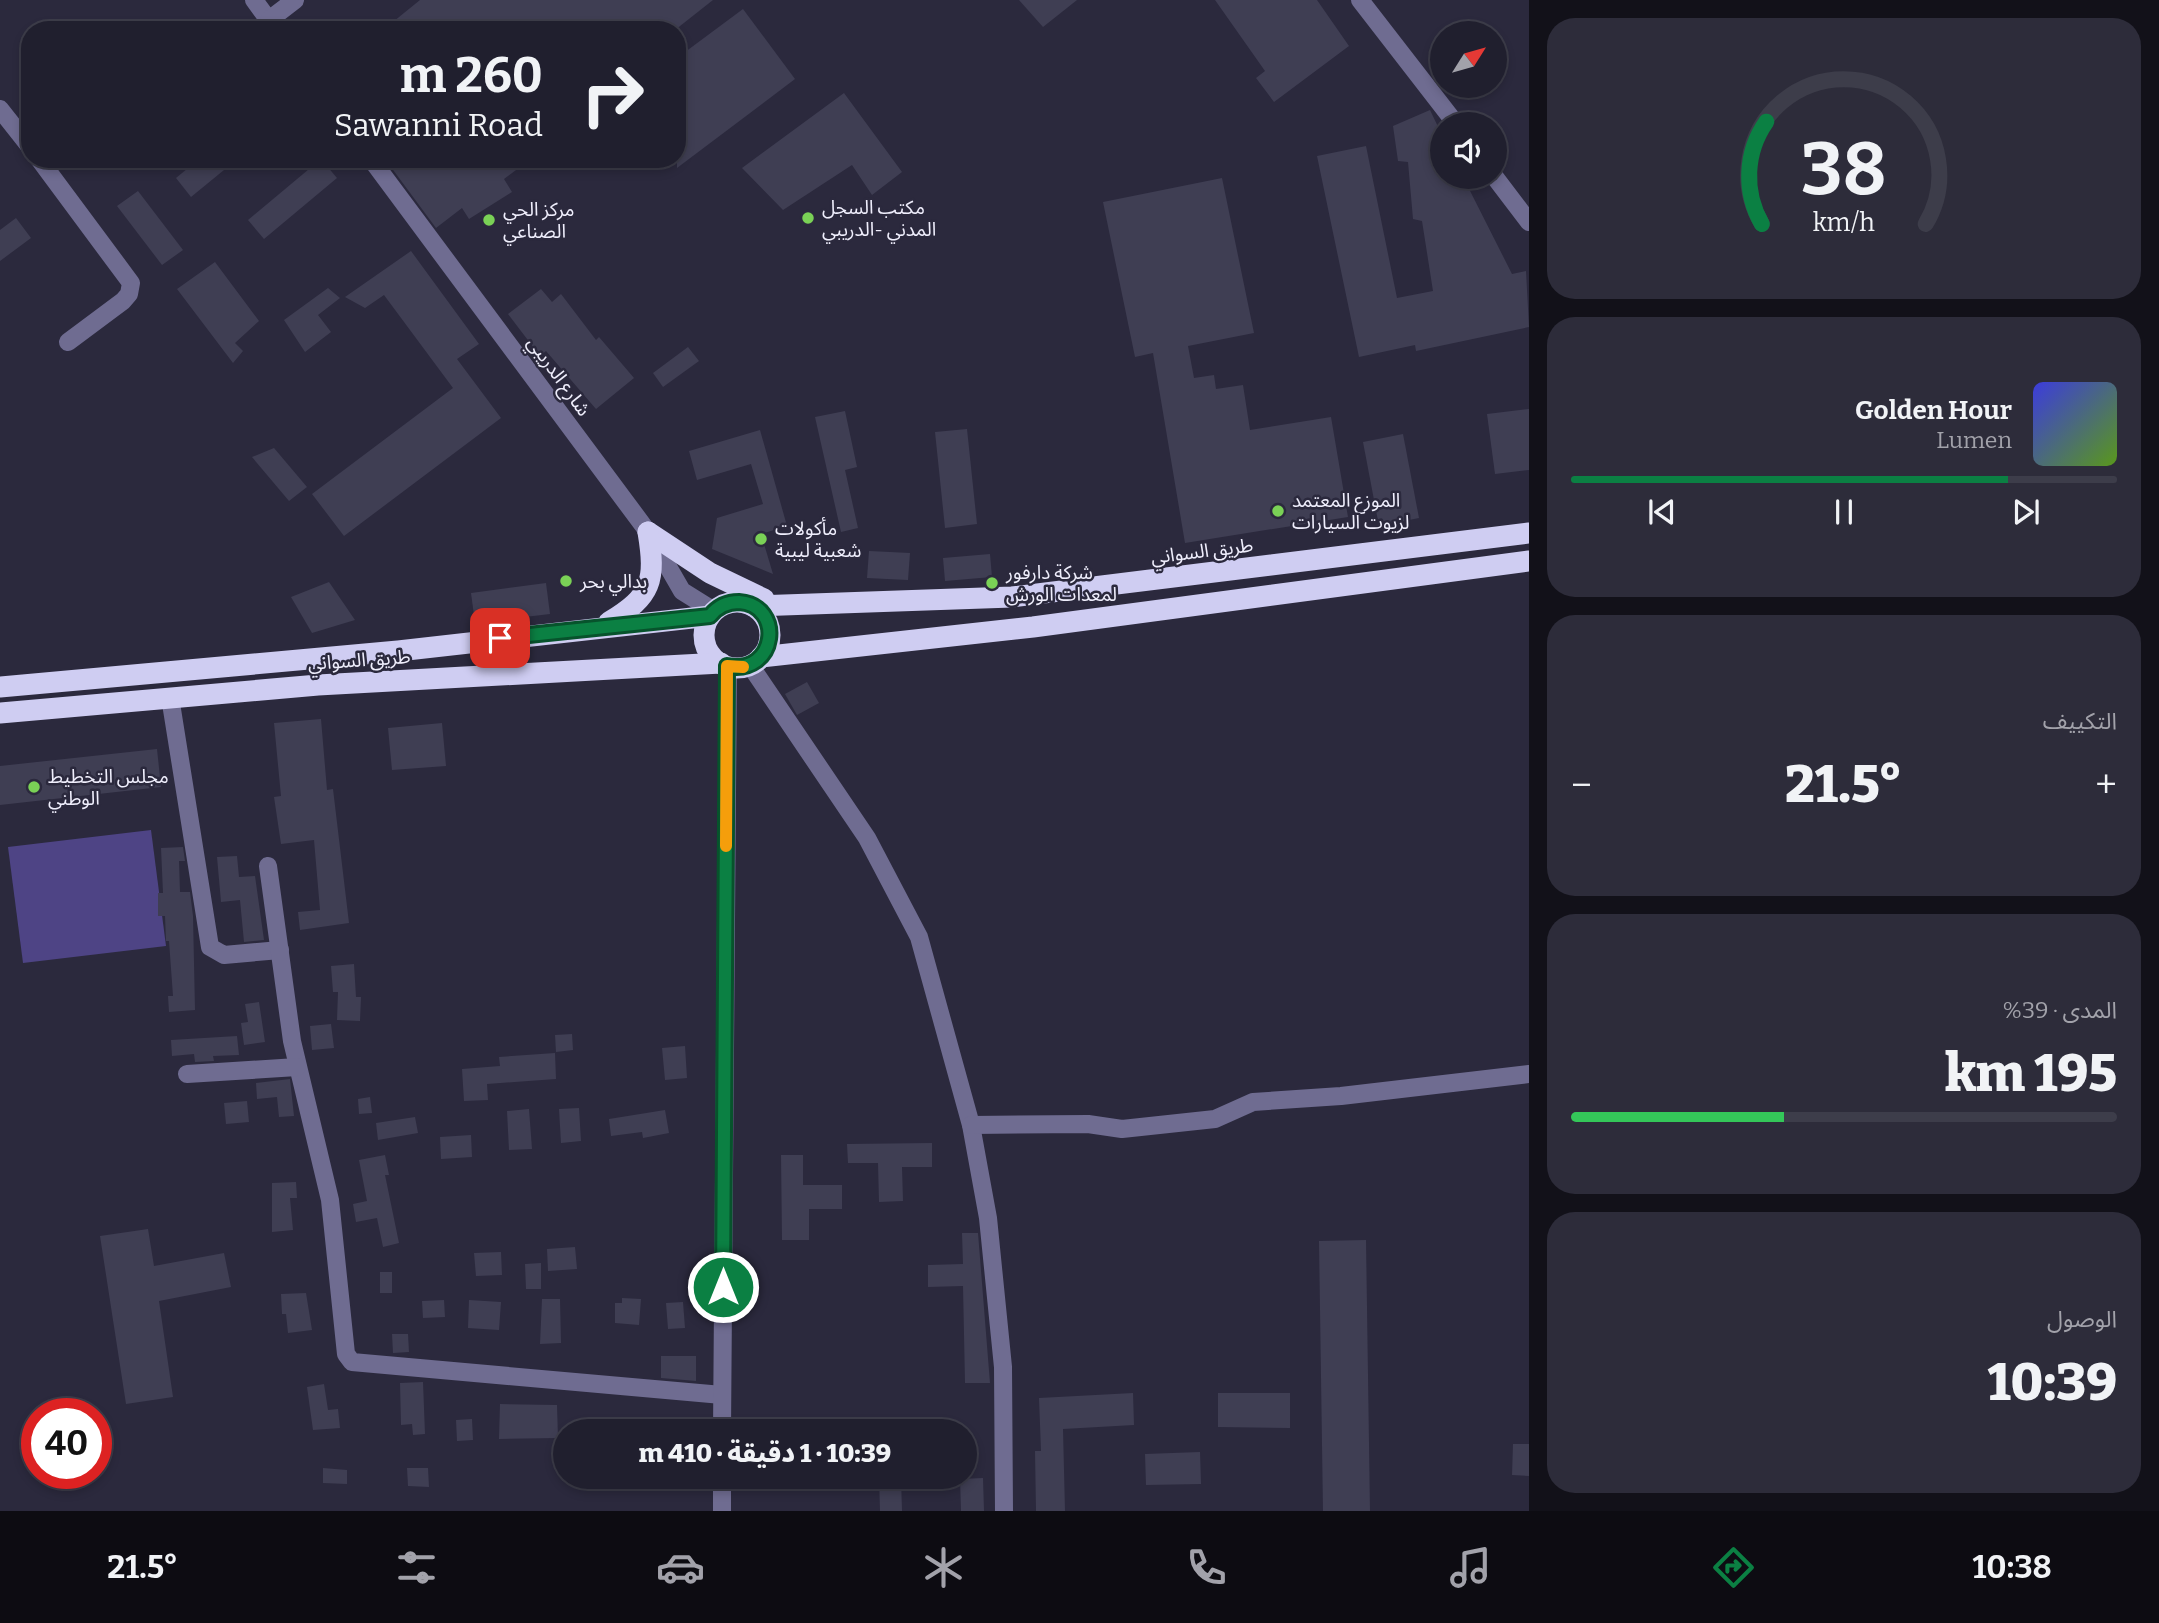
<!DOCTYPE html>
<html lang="ar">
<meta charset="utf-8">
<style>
body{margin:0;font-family:Bitter,"Noto Sans Arabic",serif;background:#2d2c3a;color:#f1f3f6;direction:rtl;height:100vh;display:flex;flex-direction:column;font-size:26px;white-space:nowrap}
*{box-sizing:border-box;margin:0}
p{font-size:23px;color:#a2a2aa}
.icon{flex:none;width:38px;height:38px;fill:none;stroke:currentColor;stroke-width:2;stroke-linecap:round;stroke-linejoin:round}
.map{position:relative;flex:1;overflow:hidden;direction:ltr}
.drawer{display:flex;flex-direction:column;gap:18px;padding:18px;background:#121119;width:630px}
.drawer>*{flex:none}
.top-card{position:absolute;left:21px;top:21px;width:665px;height:147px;border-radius:28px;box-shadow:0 4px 10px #0003,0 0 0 2px #3d3d4a;direction:rtl;background:#201f2e;color:#f1f3f6;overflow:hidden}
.needle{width:46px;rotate:53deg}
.tools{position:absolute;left:1430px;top:21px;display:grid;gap:14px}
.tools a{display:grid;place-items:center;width:77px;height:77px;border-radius:50%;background:#201f2e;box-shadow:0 4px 10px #0003,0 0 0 2px #3d3d4a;font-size:35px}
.speed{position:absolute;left:21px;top:1398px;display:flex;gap:14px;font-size:35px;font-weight:700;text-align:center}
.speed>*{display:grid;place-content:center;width:91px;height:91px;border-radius:50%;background:#201f2e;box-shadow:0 4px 10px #0003,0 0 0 2px #3d3d4a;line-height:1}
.speed .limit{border:10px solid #d22;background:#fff;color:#111}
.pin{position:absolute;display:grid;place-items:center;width:60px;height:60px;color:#fff;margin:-30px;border-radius:14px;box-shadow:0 4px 10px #0006}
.me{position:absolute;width:77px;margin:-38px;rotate:0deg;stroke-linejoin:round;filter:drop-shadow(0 0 5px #0008)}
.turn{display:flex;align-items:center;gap:24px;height:147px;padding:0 28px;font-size:32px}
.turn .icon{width:91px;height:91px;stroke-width:2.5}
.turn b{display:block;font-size:49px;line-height:60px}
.big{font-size:52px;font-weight:800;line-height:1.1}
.drawer .tile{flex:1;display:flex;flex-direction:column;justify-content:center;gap:10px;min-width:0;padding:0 24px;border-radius:28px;background:#2d2c3a}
.drawer .dial{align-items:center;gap:0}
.dial svg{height:182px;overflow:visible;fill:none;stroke:#3d3d4a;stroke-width:7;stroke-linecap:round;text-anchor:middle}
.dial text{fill:#f1f3f6;stroke:none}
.song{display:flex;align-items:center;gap:21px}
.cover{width:84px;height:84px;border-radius:10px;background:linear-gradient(135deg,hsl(240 70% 55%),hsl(90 70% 35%))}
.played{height:7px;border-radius:4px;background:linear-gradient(90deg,#0b8043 80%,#3d3d4a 80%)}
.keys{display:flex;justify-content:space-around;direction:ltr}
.heat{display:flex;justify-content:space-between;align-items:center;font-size:38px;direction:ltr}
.charge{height:10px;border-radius:5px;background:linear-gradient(90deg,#34c759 39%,#3d3d4a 0)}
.trip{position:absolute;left:553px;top:1419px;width:424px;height:70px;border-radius:35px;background:#201f2e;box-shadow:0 4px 10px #0003,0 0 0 2px #3d3d4a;font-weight:800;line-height:70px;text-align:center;direction:rtl}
.menu{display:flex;height:112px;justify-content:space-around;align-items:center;background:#0d0c12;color:#a2a2aa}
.menu .icon{width:49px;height:49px}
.menu .current{color:#0b8043}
.menu b{font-size:32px;color:#f1f3f6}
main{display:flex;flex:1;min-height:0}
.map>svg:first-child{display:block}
</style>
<main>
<section class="drawer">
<div class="tile dial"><svg viewBox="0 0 100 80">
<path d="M14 69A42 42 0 1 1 86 69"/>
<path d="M14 69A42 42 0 0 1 16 24" stroke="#0b8043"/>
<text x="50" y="56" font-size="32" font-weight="700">38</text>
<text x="50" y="72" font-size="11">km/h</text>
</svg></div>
<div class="tile">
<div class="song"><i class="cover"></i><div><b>Golden Hour</b><p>Lumen</p></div></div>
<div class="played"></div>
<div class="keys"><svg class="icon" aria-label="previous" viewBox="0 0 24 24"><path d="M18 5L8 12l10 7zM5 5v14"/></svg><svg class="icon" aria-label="pause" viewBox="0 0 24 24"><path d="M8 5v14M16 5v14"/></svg><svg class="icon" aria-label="next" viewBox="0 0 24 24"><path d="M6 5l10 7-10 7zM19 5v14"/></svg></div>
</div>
<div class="tile"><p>التكييف</p>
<div class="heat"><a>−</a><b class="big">21.5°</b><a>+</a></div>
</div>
<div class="tile"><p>المدى · 39%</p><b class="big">195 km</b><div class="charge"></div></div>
<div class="tile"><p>الوصول</p><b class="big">10:39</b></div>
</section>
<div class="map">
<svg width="1529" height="1511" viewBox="0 0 1529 1511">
<rect width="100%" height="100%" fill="#2b293d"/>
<path fill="#4e4485" d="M 151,830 L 166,946 L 23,963 L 8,847 Z"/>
<g fill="#3f3e53">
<path d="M 420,0 L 713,0 L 675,30 L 383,30 Z"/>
<path d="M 1019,0 L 1077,0 L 1043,27 Z"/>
<path d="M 1215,0 L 1317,0 L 1349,46 L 1274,102 L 1256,78 L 1265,71 Z"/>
<path d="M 743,9 L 795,79 L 677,168 L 677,58 Z"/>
<path d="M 844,93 L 902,172 L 872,195 L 852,165 L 783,210 L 742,168 Z"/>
<path d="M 1430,110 L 1442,135 L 1442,177 L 1463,177 L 1512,274 L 1526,271 L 1529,327 L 1416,351 L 1415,345 L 1359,357 L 1317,156 L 1366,146 L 1397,298 L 1433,291 L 1422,221 L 1413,219 L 1408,162 L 1398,161 L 1393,126 Z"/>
<path d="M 199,159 L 215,159 L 224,170 L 191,197 L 176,178 Z"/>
<path d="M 321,159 L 337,178 L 264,239 L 248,220 Z"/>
<path d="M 385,159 L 531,159 L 504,179 L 512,192 L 469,219 L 462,208 L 436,228 Z"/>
<path d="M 1222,178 L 1254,333 L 1188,346 L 1194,378 L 1214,375 L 1216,389 L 1243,385 L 1250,430 L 1331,417 L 1348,517 L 1185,543 L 1153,353 L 1135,357 L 1103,202 Z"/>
<path d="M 138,191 L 183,250 L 162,265 L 117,206 Z"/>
<path d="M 16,218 L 31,238 L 0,261 L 0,230 Z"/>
<path d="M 411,251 L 479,344 L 457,359 L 501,418 L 344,536 L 312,494 L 453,388 L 384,295 L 365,308 L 345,297 Z"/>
<path d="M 215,262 L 259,321 L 235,343 L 243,351 L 233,363 L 177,289 Z"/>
<path d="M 328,288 L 340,298 L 318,315 L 331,332 L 305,352 L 284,320 Z"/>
<path d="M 541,289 L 552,302 L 561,294 L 596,340 L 599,337 L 634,378 L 596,409 L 546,351 L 540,356 L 508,314 Z"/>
<path d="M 688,347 L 699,361 L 663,387 L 653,373 Z"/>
<path d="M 1529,409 L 1529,470 L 1495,474 L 1487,414 Z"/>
<path d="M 845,411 L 857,467 L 845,470 L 858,528 L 841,532 L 815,417 Z"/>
<path d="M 967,429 L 977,524 L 945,528 L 935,432 Z"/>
<path d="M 760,430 L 787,526 L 761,534 L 773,574 L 712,549 L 717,518 L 763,504 L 751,464 L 697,480 L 689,451 Z"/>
<path d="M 1403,434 L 1419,518 L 1379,526 L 1363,442 Z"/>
<path d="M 274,448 L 307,487 L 289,501 L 252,457 Z"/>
<path d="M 869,551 L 910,553 L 908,580 L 867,578 Z"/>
<path d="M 990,554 L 992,577 L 945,581 L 943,558 Z"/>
<path d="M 329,582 L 355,620 L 312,633 L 291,597 Z"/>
<path d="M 546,583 L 550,614 L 475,623 L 471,593 Z"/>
<path d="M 807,682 L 819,703 L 797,715 L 785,694 Z"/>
<path d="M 321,719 L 327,790 L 333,789 L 349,923 L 300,930 L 298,912 L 320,910 L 314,840 L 281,844 L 274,797 L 281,796 L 274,723 Z"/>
<path d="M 442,723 L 446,766 L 392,770 L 388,728 Z"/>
<path d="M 157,749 L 161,787 L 0,805 L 0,766 Z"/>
<path d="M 183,847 L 185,861 L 179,861 L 180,892 L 190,892 L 193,916 L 195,1010 L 169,1012 L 168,996 L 173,996 L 169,941 L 166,941 L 165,916 L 158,916 L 158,893 L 163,893 L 161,848 Z"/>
<path d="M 237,856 L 239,877 L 255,876 L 264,940 L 244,942 L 240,900 L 221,902 L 217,857 Z"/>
<path d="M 354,964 L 356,997 L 361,997 L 360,1021 L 337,1020 L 338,992 L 333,992 L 331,966 Z"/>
<path d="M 259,1002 L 265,1042 L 244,1045 L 241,1023 L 248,1022 L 245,1004 Z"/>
<path d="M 331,1024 L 334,1048 L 312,1050 L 310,1026 Z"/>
<path d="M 572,1034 L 573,1050 L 556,1052 L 555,1035 Z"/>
<path d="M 237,1036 L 239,1055 L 213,1056 L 214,1061 L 195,1062 L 194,1054 L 172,1056 L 171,1040 Z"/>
<path d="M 685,1046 L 687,1078 L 665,1080 L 662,1048 Z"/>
<path d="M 555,1053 L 556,1079 L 487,1084 L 488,1100 L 464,1101 L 462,1069 L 500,1066 L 499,1057 Z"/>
<path d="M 290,1079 L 294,1116 L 279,1117 L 277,1097 L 257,1099 L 256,1083 Z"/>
<path d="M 370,1097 L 372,1113 L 359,1114 L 358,1099 Z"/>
<path d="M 247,1101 L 249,1122 L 226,1124 L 224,1103 Z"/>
<path d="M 579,1108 L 581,1141 L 561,1143 L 559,1109 Z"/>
<path d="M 529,1109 L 532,1149 L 509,1150 L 507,1111 Z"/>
<path d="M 665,1110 L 669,1133 L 643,1138 L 642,1132 L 611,1136 L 609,1119 Z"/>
<path d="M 415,1117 L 418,1133 L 378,1140 L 376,1123 Z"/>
<path d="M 471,1135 L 472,1157 L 441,1159 L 440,1137 Z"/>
<path d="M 932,1143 L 932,1167 L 902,1167 L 903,1201 L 879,1202 L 878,1163 L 848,1163 L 847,1144 Z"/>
<path d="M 385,1155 L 389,1175 L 385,1175 L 399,1243 L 383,1247 L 377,1218 L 356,1222 L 353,1204 L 367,1201 L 359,1160 Z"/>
<path d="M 781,1155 L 803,1155 L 803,1185 L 842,1185 L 842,1209 L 809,1209 L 809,1240 L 782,1240 Z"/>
<path d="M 296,1182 L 297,1198 L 290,1198 L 293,1230 L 272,1232 L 272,1183 Z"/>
<path d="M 148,1229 L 154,1266 L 224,1253 L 231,1287 L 159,1301 L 173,1397 L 126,1404 L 100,1236 Z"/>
<path d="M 962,1233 L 978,1233 L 990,1383 L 965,1383 L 963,1286 L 928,1287 L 928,1265 L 963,1264 Z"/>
<path d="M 1366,1240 L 1370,1511 L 1323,1511 L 1319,1241 Z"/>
<path d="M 575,1247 L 577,1269 L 548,1271 L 547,1249 Z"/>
<path d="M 501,1252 L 502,1275 L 476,1276 L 474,1253 Z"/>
<path d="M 541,1263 L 541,1289 L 526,1289 L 525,1264 Z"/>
<rect x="380" y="1272" width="12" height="21"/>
<path d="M 306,1293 L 312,1330 L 288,1333 L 286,1314 L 282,1314 L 281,1294 Z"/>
<path d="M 622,1298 L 641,1299 L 639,1325 L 615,1323 L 615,1303 L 622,1303 Z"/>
<path d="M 542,1299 L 560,1299 L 561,1343 L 540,1344 Z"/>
<path d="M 444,1300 L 445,1317 L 423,1318 L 422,1301 Z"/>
<path d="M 469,1300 L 501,1302 L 499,1330 L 468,1328 Z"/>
<path d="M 683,1302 L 685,1328 L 668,1329 L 666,1303 Z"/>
<path d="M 392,1334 L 408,1334 L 409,1352 L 393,1353 Z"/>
<path d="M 661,1356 L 696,1356 L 696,1381 L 661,1378 Z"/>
<path d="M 423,1382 L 425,1434 L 413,1435 L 412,1424 L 401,1425 L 400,1383 Z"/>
<path d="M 324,1384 L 328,1410 L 338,1409 L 340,1428 L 313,1430 L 307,1387 Z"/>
<path d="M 1133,1393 L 1134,1425 L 1063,1429 L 1065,1511 L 1036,1511 L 1035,1451 L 1041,1451 L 1039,1398 Z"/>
<path d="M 1218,1393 L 1290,1393 L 1290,1428 L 1218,1427 Z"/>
<path d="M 500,1404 L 557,1405 L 558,1438 L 499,1439 Z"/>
<path d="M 472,1419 L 473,1440 L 457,1441 L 456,1420 Z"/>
<path d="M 1513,1444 L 1529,1444 L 1529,1476 L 1512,1475 Z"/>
<path d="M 1200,1452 L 1201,1484 L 1146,1485 L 1145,1454 Z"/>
<path d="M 323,1468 L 347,1470 L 347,1484 L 323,1483 Z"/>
<path d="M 407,1468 L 428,1468 L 429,1487 L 408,1486 Z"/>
<path d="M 879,1477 L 901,1477 L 902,1511 L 880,1511 Z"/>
<path d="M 983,1478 L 984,1511 L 961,1511 L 960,1479 Z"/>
</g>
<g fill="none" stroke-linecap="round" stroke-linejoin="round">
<g stroke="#6f6c91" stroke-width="18">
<path d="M 254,0 L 276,30"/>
<path d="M 1360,0 L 1456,124"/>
<path d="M 269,20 L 295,0"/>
<path d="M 0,109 L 30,147"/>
<path d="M 39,159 L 131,283 L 129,294 L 123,301 L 68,342"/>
<path d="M 371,159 L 648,532 L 682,591 L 714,611"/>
<path d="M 1494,176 L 1529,222"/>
<path d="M 750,665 L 867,838 L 919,937 L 971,1125 L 988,1218 L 1003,1367 L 1004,1511"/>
<path d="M 170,697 L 210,947 L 224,955 L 280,950"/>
<path d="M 268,866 L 292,1041 L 330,1200 L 346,1354 L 352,1362 L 722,1395"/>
<path d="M 187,1074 L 297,1067"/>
<path d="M 971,1125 L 1088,1124 L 1122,1129 L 1215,1119 L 1253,1102 L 1341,1096 L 1529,1074"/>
<path d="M 722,1432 L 728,666"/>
<path d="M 722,1511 L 722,1477"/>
</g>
<g stroke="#cfcdf2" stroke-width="21">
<path d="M 648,532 L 710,573 L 764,599"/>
<circle cx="737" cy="635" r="33"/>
<path d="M 753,606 L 1012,597 L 1529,533"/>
<path d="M 609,622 C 652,596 656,581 648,532"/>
<path d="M 761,657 L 1033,627 L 1529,561"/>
<path d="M 0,687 L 398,651 L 710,616"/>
<path d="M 0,713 L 318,685 L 721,663"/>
</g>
</g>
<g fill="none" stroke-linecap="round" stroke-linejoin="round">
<defs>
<path id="route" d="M 500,638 L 710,616 C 717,607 727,602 739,602 C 785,605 777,676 727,666 L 723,1287"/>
</defs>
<use href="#route" stroke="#07532c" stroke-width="18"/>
<use href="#route" stroke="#0b8043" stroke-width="12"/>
<path stroke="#f59e0b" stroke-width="12" d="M 726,846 L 727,666 L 743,667"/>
</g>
<g fill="#7ad156" stroke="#2b293d" stroke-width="2.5">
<circle cx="808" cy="218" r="7"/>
<circle cx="489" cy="220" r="7"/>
<circle cx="1278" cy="511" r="7"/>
<circle cx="761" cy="539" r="7"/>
<circle cx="566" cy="581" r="7"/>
<circle cx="992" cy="583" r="7"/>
<circle cx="34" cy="787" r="7"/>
</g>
<g text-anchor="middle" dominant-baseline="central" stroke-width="5" stroke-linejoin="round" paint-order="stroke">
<g font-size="19" fill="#efeefc" stroke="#2b293d" text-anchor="start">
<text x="822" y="207">مكتب السجل<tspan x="822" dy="22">المدني -الدريبي</tspan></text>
<text x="503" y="209">مركز الحي<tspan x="503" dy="22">الصناعي</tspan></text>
<text x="1292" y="500">الموزع المعتمد<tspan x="1292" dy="22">لزيوت السيارات</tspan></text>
<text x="775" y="528">مأكولات<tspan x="775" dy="22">شعبية ليبية</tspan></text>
<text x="1006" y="572">شركة دارفور<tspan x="1006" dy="22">لمعدات الورش</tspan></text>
<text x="580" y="581">بدالي بحر</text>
<text x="48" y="776">مجلس التخطيط<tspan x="48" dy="22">الوطني</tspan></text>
</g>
<g font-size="19" fill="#efeefc" stroke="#2b293d">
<text transform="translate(559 376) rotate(54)">شارع الدريبي</text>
<text transform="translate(1202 551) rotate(-7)">طريق السواني</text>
<text transform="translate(359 660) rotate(-4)">طريق السواني</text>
</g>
</g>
</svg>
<div class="tools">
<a><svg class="needle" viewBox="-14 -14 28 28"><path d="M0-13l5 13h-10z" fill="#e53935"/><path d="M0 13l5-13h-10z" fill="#a2a2aa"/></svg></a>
<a><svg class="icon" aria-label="sound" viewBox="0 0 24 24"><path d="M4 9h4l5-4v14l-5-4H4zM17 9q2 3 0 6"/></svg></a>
</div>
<div class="speed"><div class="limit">40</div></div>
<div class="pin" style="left:500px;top:638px;background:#d93025"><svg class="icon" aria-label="arrive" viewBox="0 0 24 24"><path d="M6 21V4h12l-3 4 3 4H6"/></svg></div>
<svg class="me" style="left:723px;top:1287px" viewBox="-20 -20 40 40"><circle r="17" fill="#0b8043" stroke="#fff" stroke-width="3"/><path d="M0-11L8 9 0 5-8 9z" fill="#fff"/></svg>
<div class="trip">10:39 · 1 دقيقة · 410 m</div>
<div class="top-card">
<div class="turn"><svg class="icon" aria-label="right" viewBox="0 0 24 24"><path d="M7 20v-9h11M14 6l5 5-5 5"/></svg><div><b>260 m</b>Sawanni Road</div></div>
</div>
</div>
</main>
<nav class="menu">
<b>10:38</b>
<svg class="icon current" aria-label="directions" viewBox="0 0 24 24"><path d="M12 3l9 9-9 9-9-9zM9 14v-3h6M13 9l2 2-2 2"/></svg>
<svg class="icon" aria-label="music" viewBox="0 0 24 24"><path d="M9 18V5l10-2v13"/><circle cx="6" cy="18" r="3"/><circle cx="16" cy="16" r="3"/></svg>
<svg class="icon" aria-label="phone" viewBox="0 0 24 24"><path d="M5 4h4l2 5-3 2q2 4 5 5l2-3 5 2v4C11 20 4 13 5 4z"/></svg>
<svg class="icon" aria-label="climate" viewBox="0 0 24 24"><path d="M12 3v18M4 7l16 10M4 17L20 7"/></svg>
<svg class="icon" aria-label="car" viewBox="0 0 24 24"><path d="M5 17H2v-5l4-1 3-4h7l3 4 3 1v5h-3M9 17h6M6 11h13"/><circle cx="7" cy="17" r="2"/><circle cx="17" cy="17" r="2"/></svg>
<svg class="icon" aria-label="filters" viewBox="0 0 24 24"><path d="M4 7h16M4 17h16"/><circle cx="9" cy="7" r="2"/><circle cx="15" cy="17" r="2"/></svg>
<b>21.5°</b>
</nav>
